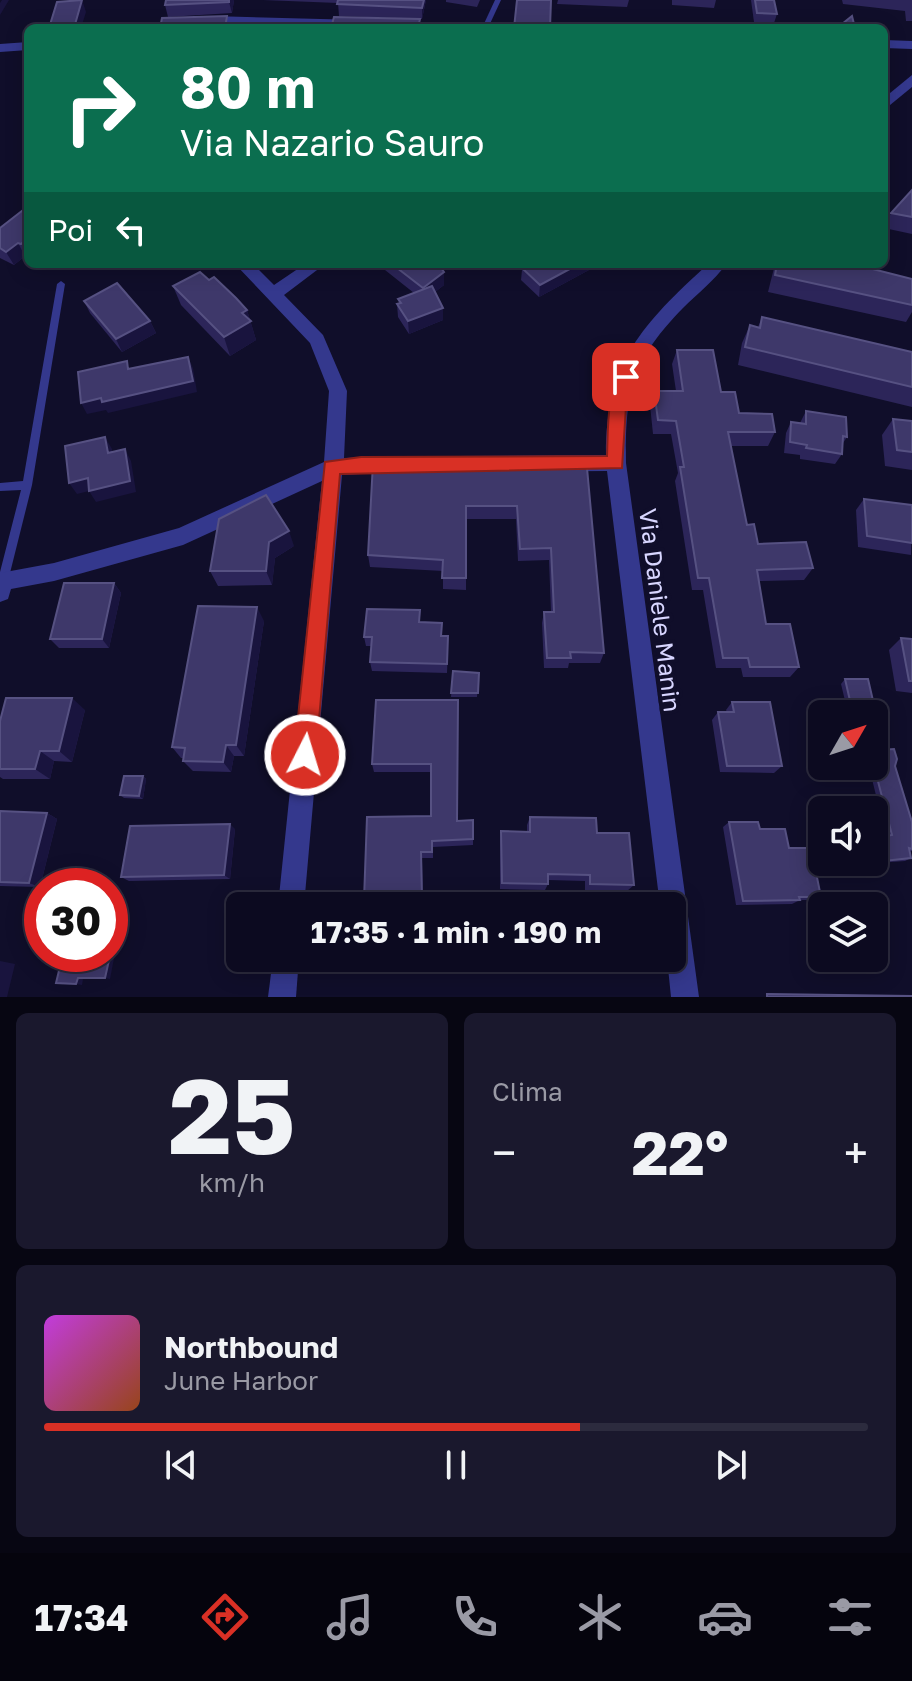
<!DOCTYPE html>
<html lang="it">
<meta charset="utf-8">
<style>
body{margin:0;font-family:"Golos Text",sans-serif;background:#1a182d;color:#f1f3f6;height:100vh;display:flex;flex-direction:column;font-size:30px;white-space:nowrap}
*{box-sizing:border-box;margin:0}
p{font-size:26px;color:#9a9aa5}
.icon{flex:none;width:44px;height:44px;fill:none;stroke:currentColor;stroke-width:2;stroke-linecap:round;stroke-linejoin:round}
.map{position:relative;height:997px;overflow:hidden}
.panel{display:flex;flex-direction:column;gap:16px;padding:16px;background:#070612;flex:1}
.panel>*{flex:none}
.top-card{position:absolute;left:24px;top:24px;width:864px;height:244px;border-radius:12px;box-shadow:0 4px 20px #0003,0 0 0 2px #2c2b3e;background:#0b6e4f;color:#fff;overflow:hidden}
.needle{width:52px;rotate:51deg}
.buttons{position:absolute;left:808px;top:700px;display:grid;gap:16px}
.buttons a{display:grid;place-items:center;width:80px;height:80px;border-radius:12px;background:#0c0a20;box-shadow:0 4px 20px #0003,0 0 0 2px #2c2b3e;font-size:40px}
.speed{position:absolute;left:24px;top:868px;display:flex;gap:16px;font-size:40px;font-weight:700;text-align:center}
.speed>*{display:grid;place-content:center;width:104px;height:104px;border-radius:50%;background:#0c0a20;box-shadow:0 4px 20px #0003,0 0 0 2px #2c2b3e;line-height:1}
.speed .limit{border:12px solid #d22;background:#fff;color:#111}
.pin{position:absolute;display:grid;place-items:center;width:68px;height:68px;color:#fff;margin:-34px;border-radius:16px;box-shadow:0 4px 12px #0006}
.me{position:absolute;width:88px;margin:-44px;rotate:5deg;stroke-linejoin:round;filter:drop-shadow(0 0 6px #0008)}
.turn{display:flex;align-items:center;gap:28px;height:168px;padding:0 24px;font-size:36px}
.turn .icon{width:104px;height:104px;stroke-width:2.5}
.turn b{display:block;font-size:56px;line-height:68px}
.then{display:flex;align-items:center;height:76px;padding:0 24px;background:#0003;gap:16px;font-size:30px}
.big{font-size:60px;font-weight:700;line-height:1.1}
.panel .widget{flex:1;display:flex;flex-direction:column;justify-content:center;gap:12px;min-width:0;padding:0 28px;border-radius:12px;background:#1a182d}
.panel .dial{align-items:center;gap:0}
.dial b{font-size:104px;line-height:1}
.song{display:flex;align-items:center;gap:24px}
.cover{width:96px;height:96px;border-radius:12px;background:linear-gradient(135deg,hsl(290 70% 55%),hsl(20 70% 35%))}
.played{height:8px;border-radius:4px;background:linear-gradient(90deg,#d93025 65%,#2c2b3e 65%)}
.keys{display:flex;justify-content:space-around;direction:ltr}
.heat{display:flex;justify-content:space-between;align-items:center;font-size:44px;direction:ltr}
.panel .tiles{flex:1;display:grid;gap:16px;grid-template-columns:1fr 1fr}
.widget:last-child{grid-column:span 2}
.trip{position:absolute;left:226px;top:892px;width:460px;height:80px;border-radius:12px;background:#0c0a20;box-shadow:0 4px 20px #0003,0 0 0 2px #2c2b3e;font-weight:700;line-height:80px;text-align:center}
.dock{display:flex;height:128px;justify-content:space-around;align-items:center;background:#05040d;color:#9a9aa5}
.dock .icon{width:56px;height:56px}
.dock .current{color:#d93025}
.dock b{font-size:36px;color:#f1f3f6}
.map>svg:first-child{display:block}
</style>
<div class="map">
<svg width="912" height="997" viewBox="0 0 912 997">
<rect width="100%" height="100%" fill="#100e2a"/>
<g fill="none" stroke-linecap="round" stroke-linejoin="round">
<g fill="#34388d" fill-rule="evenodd">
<path d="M 495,0 L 501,0 L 488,28 L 482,28 Z"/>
<path d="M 61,281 L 65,284 L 32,485 L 8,581 L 7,584 L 3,586 L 0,585 L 0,572 L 21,490 L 0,491 L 0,483 L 23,481 L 57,284 Z"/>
</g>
<g fill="#34388d" fill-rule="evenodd">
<path d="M 211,16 L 359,20 L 366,24 L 359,28 L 211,24 L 140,28 L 147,24 Z"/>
<path d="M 395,21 L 462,24 L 469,28 L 390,28 L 388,25 Z"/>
<path d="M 884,40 L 912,41 L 912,49 L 884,48 Z"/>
<path d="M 28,42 L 28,50 L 0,52 L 0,44 Z"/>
<path d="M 912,75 L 912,87 L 884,110 L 884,98 Z"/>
<path d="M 235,264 L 253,264 L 274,285 L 305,264 L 325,264 L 284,295 L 323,335 L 347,391 L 344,458 L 399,456 L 406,458 L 409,464 L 406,470 L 399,472 L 342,475 L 304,906 L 278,906 L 322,481 L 183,545 L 54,581 L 11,589 L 8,599 L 0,602 L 0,573 L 54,563 L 179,528 L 324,462 L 329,391 L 310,343 Z"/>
<path d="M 708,264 L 726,264 C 715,280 697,294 683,308 C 632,360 625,392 626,463 L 699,997 L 671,997 L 667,958 L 672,958 L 672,906 L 660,906 L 607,471 L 455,472 L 448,470 L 445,464 L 448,458 L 455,456 L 606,455 C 606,361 642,325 708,264 Z"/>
<path d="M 273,958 L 299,958 L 296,997 L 268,997 Z"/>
</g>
</g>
<g fill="#2c2559">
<path d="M 166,0 L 234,0 L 232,13 L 168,17 L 165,5 Z"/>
<path d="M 263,0 L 426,0 L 422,19 L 339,16 L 338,3 Z"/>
<path d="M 446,0 L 480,0 L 477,7 L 446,2 Z"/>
<path d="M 558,0 L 629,0 L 627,7 L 557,4 Z"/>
<path d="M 672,0 L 716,0 L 714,8 L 672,5 Z"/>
<path d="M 751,0 L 774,0 L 777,14 L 774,23 L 754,22 Z"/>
<path d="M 842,0 L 912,0 L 912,21 L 906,21 L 905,11 L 843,4 Z"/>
<path d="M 912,190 L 912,234 L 884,228 L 891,213 Z"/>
<path d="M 27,207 L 28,257 L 25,256 L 14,265 L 0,258 L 0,228 Z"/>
<path d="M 385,264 L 438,264 L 444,285 L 435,292 L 443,308 L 443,320 L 409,334 L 398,317 L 397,304 L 399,304 L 398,299 L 414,293 L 385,270 Z"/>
<path d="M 516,264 L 600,264 L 539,297 L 521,280 L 522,270 Z"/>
<path d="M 775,264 L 853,264 L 912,279 L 912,312 L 906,322 L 768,292 Z"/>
<path d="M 209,280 L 247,310 L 256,340 L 230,356 L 181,305 L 173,286 Z"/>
<path d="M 84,301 L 150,321 L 156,333 L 122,352 L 90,313 Z"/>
<path d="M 762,317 L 912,352 L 912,407 L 738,365 L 742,343 L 750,325 L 758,327 Z"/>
<path d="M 677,350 L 721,392 L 739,413 L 775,432 L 768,446 L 731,446 L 747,525 L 758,544 L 813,568 L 804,580 L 759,581 L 766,624 L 799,667 L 790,677 L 743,677 L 741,668 L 716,668 L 703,590 L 692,590 L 675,481 L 678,473 L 671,434 L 653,434 L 650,405 L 654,391 L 676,391 L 672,364 Z"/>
<path d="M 806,411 L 847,437 L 843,443 L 842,454 L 835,464 L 800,459 L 800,455 L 784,453 L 786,433 L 791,422 L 800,423 Z"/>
<path d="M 893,419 L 912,421 L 912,470 L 885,466 L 882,435 Z"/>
<path d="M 552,464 L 604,653 L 600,663 L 569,663 L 568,668 L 544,668 L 542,623 L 544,612 L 551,612 L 549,560 L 518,561 L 516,519 L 466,519 L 466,590 L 443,589 L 443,571 L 370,567 L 368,555 Z"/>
<path d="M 864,499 L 912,505 L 911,555 L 858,547 L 856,510 Z"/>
<path d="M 294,546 L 275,558 L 272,585 L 218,586 L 210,571 Z"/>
<path d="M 114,583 L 121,593 L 109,648 L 59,648 L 50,639 Z"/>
<path d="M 264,621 L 244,756 L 234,756 L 231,772 L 193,771 L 183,761 L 184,758 L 181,758 L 172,747 Z"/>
<path d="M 421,622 L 442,636 L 448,645 L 447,673 L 372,671 L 370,662 L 372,646 L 366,646 L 364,637 Z"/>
<path d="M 901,638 L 912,639 L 912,693 L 896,691 L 889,650 Z"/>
<path d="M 453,671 L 479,673 L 477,697 L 451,697 Z"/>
<path d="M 845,679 L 874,705 L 869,709 L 866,709 L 867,714 L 828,714 L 831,711 L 864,709 L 847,709 L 841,684 Z"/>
<path d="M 458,700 L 457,821 L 473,839 L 473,845 L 433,847 L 433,858 L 422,858 L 423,903 L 367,904 L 364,900 L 431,816 L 431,772 L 374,772 L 372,764 Z"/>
<path d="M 732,702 L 782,766 L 774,773 L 720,772 L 712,720 L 718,712 L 727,712 L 726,710 Z"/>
<path d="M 85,710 L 72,762 L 54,761 L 50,779 L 3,779 L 0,777 L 0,721 Z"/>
<path d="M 879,750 L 895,766 L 912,822 L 912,851 L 909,851 L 911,858 L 905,861 L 865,864 L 864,862 L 874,862 L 886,836 L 871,775 L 867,766 L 874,766 Z"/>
<path d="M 143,776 L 146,779 L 143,799 L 124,798 L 120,795 Z"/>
<path d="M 0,811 L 47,813 L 57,819 L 40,887 L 0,886 Z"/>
<path d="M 530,817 L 597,833 L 634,885 L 627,891 L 585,890 L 585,881 L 548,880 L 548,884 L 545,890 L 500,889 L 500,839 L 501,831 L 527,832 L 527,825 Z"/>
<path d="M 729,822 L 760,829 L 789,848 L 821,897 L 813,900 L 800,900 L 792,904 L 736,905 L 723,827 Z"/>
<path d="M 235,829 L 230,879 L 129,881 L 121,877 Z"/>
</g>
<g fill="#19143e">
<path d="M 2,0 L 9,0 L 0,15 L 0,3 Z"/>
<path d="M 82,0 L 86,12 L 81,28 L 74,28 Z"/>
<path d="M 229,0 L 234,0 L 232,13 L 229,2 Z"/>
<path d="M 424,0 L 426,0 L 422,19 L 422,8 Z"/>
<path d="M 28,238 L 28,257 L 21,244 Z"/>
<path d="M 18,243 L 25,256 L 14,265 L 6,252 Z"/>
<path d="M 579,264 L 600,264 L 539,297 L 540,285 Z"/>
<path d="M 444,272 L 444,285 L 424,301 L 423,288 Z"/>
<path d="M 443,308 L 443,320 L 409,334 L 408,321 Z"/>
<path d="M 247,310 L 256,340 L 230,356 L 224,337 L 242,313 Z"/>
<path d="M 150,321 L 156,333 L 122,352 L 116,339 Z"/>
<path d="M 188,357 L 193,368 L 197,392 L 108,413 L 106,410 L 87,414 L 81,403 Z"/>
<path d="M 105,437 L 112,449 L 115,465 L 108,453 Z"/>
<path d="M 125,449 L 131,461 L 136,492 L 96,502 L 89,491 L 77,494 L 69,483 Z"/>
<path d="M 289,531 L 294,546 L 275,558 L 272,585 L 266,571 L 269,542 Z"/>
<path d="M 114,583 L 121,593 L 109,648 L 102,639 Z"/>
<path d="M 257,607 L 264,621 L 244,756 L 236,745 Z"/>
<path d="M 72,698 L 85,710 L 72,762 L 59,751 Z"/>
<path d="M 226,745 L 234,756 L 231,772 L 223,762 Z"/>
<path d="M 40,751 L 54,761 L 50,779 L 35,769 Z"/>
<path d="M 143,776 L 146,779 L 143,799 L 139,796 Z"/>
<path d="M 47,813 L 57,819 L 40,887 L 29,883 Z"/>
<path d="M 230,824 L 235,829 L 230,879 L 224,875 Z"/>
<path d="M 112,947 L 116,948 L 110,979 L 105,978 Z"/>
<path d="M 0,961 L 15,964 L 7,997 L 0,997 Z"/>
<path d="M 78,978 L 83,979 L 82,985 L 76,984 Z"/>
</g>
<g fill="#3e386a" stroke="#565182" stroke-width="2">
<path d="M 82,0 L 74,28 L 49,28 L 57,2 Z"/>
<path d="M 166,0 L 229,0 L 229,2 L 165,5 Z"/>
<path d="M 338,0 L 424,0 L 422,8 L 337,4 Z"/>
<path d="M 517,0 L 551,0 L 550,28 L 514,28 Z"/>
<path d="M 755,0 L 774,0 L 777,14 L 757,13 Z"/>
<path d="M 227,16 L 225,28 L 160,28 L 162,18 Z"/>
<path d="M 852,16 L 855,28 L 837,28 Z"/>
<path d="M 334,17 L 420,19 L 418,28 L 331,28 Z"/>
<path d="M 884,52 L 888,65 L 884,68 Z"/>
<path d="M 912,190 L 912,217 L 891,213 Z"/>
<path d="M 27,207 L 28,238 L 21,244 L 18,243 L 6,252 L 0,248 L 0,228 Z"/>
<path d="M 392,264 L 438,264 L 444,272 L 423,288 Z"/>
<path d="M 530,264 L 579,264 L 540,285 L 522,268 Z"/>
<path d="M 777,264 L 853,264 L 912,279 L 912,305 L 775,275 Z"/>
<path d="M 200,272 L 209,280 L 214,277 L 236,298 L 247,310 L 242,313 L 251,321 L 224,337 L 173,286 Z"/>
<path d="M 117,283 L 150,321 L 116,339 L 84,301 Z"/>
<path d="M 432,286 L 443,308 L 408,321 L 397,304 L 401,303 L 398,299 Z"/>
<path d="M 762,317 L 912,352 L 912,387 L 745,347 L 750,325 L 760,328 Z"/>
<path d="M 677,350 L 713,350 L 721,392 L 735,392 L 739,413 L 772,414 L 775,432 L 728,432 L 747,525 L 754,524 L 758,544 L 806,542 L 813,568 L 757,570 L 766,624 L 790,624 L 799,667 L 750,667 L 748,658 L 723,658 L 709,578 L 698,578 L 680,467 L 684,467 L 676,421 L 658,420 L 654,391 L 683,391 Z"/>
<path d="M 188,357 L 193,381 L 102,402 L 101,398 L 81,403 L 78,372 L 127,361 L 128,369 Z"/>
<path d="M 806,411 L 846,417 L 847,437 L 843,436 L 842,454 L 806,448 L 807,445 L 790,442 L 791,422 L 806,424 Z"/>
<path d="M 893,419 L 912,421 L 912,452 L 897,450 Z"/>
<path d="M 105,437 L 108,453 L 125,449 L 130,481 L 89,491 L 88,478 L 69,483 L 65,446 Z"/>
<path d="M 373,463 L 552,464 L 587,468 L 604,653 L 570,652 L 571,658 L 547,658 L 544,612 L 554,612 L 551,548 L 520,549 L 517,506 L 466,506 L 466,578 L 442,578 L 443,560 L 368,555 Z"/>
<path d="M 266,495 L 289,531 L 269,542 L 266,571 L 210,571 L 219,519 Z"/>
<path d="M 864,499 L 912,505 L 912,543 L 867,536 Z"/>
<path d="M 64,583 L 114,583 L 102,639 L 50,639 Z"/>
<path d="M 198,606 L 257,607 L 236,745 L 226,745 L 223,762 L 183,761 L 185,748 L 172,747 Z"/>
<path d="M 367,609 L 420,610 L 419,622 L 442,623 L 441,636 L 448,636 L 447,664 L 370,662 L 372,637 L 364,637 Z"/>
<path d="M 901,638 L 912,639 L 912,681 L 909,681 Z"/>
<path d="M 453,671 L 479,673 L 478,693 L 451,693 Z"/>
<path d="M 845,679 L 868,679 L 874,705 L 851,705 Z"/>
<path d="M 6,698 L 72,698 L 59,751 L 40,751 L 35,769 L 0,769 L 0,721 Z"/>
<path d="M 376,700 L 458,700 L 457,821 L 473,820 L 473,839 L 432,841 L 432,852 L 421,852 L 422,898 L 364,900 L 367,817 L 431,816 L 431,764 L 372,764 Z"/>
<path d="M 732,702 L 770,702 L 782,766 L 727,766 L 718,712 L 734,712 Z"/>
<path d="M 866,709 L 867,714 L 831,714 L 831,711 Z"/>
<path d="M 874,735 L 879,750 L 894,749 L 897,759 L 895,766 L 912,822 L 912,849 L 909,848 L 911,858 L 874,862 L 874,838 L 892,835 L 874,766 Z"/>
<path d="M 124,776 L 143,776 L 139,796 L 120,795 Z"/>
<path d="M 0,811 L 47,813 L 29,883 L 0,882 Z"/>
<path d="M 530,817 L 596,818 L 597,833 L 629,833 L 634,885 L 590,884 L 590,875 L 548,874 L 548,884 L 502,883 L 501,831 L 530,832 Z"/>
<path d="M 729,822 L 758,822 L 760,829 L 785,829 L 789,848 L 811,848 L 821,897 L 799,897 L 800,900 L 743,901 Z"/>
<path d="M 230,824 L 224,875 L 121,877 L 130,826 Z"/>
<path d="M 110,947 L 112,947 L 105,978 L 78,978 L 76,984 L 56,983 L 63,954 L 110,954 Z"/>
<path d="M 767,994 L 912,996 L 912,997 L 767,997 Z"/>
</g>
<path fill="#d93025" stroke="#8d1f18" stroke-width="2" d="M 626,371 L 634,377 L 626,407 L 622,468 L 340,474 L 316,755 L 312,762 L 305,766 L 297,762 L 294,755 L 325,462 L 361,457 L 607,456 C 608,436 606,378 626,371 Z"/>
<g text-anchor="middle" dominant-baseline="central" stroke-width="8" stroke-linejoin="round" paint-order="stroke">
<g font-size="24" fill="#d8d6ff" stroke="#100e2a">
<text transform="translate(661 610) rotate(83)">Via Daniele Manin</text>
</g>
</g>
</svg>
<div class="buttons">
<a><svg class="needle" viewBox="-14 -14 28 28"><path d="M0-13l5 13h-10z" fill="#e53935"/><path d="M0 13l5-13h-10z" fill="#9a9aa5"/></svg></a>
<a><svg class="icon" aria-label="sound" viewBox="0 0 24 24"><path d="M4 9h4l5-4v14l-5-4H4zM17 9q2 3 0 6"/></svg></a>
<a><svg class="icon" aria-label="layers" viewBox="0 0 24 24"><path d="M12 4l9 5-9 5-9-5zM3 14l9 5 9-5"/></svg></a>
</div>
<div class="speed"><div class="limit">30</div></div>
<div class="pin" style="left:626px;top:377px;background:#d93025"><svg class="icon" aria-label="arrive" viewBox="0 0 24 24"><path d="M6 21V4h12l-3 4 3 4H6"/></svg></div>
<svg class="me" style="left:305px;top:755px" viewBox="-20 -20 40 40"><circle r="17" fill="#d93025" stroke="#fff" stroke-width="3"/><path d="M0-11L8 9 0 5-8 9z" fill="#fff"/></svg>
<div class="trip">17:35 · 1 min · 190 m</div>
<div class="top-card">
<div class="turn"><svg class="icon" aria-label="right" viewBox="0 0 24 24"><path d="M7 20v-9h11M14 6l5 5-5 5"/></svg><div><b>80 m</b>Via Nazario Sauro</div></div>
<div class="then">Poi<svg class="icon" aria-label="left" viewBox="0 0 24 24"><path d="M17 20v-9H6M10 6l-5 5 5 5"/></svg></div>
</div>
</div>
<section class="panel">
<div class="tiles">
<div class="widget dial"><b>25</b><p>km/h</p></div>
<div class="widget"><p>Clima</p>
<div class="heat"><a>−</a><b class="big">22°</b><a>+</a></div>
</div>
<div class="widget">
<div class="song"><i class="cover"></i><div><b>Northbound</b><p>June Harbor</p></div></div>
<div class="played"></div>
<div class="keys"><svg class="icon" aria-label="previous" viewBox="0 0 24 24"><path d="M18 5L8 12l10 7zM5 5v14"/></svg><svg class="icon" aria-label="pause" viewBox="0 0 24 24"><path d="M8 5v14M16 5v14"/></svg><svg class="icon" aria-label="next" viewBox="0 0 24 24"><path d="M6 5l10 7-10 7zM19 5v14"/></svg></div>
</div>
</div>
</section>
<nav class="dock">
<b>17:34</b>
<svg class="icon current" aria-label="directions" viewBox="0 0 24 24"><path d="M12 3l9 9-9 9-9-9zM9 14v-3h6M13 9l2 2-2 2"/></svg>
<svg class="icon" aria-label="music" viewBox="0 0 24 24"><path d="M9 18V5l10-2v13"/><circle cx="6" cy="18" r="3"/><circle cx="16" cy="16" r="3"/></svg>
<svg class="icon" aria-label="phone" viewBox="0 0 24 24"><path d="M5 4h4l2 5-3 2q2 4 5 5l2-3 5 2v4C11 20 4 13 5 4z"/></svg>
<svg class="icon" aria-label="climate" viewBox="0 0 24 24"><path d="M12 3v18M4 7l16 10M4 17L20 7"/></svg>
<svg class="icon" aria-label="car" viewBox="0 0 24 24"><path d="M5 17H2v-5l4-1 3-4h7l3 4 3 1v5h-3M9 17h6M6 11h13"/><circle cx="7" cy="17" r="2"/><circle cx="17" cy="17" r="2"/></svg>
<svg class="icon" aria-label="filters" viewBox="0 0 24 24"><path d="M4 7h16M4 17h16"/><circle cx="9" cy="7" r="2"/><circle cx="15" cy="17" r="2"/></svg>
</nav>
